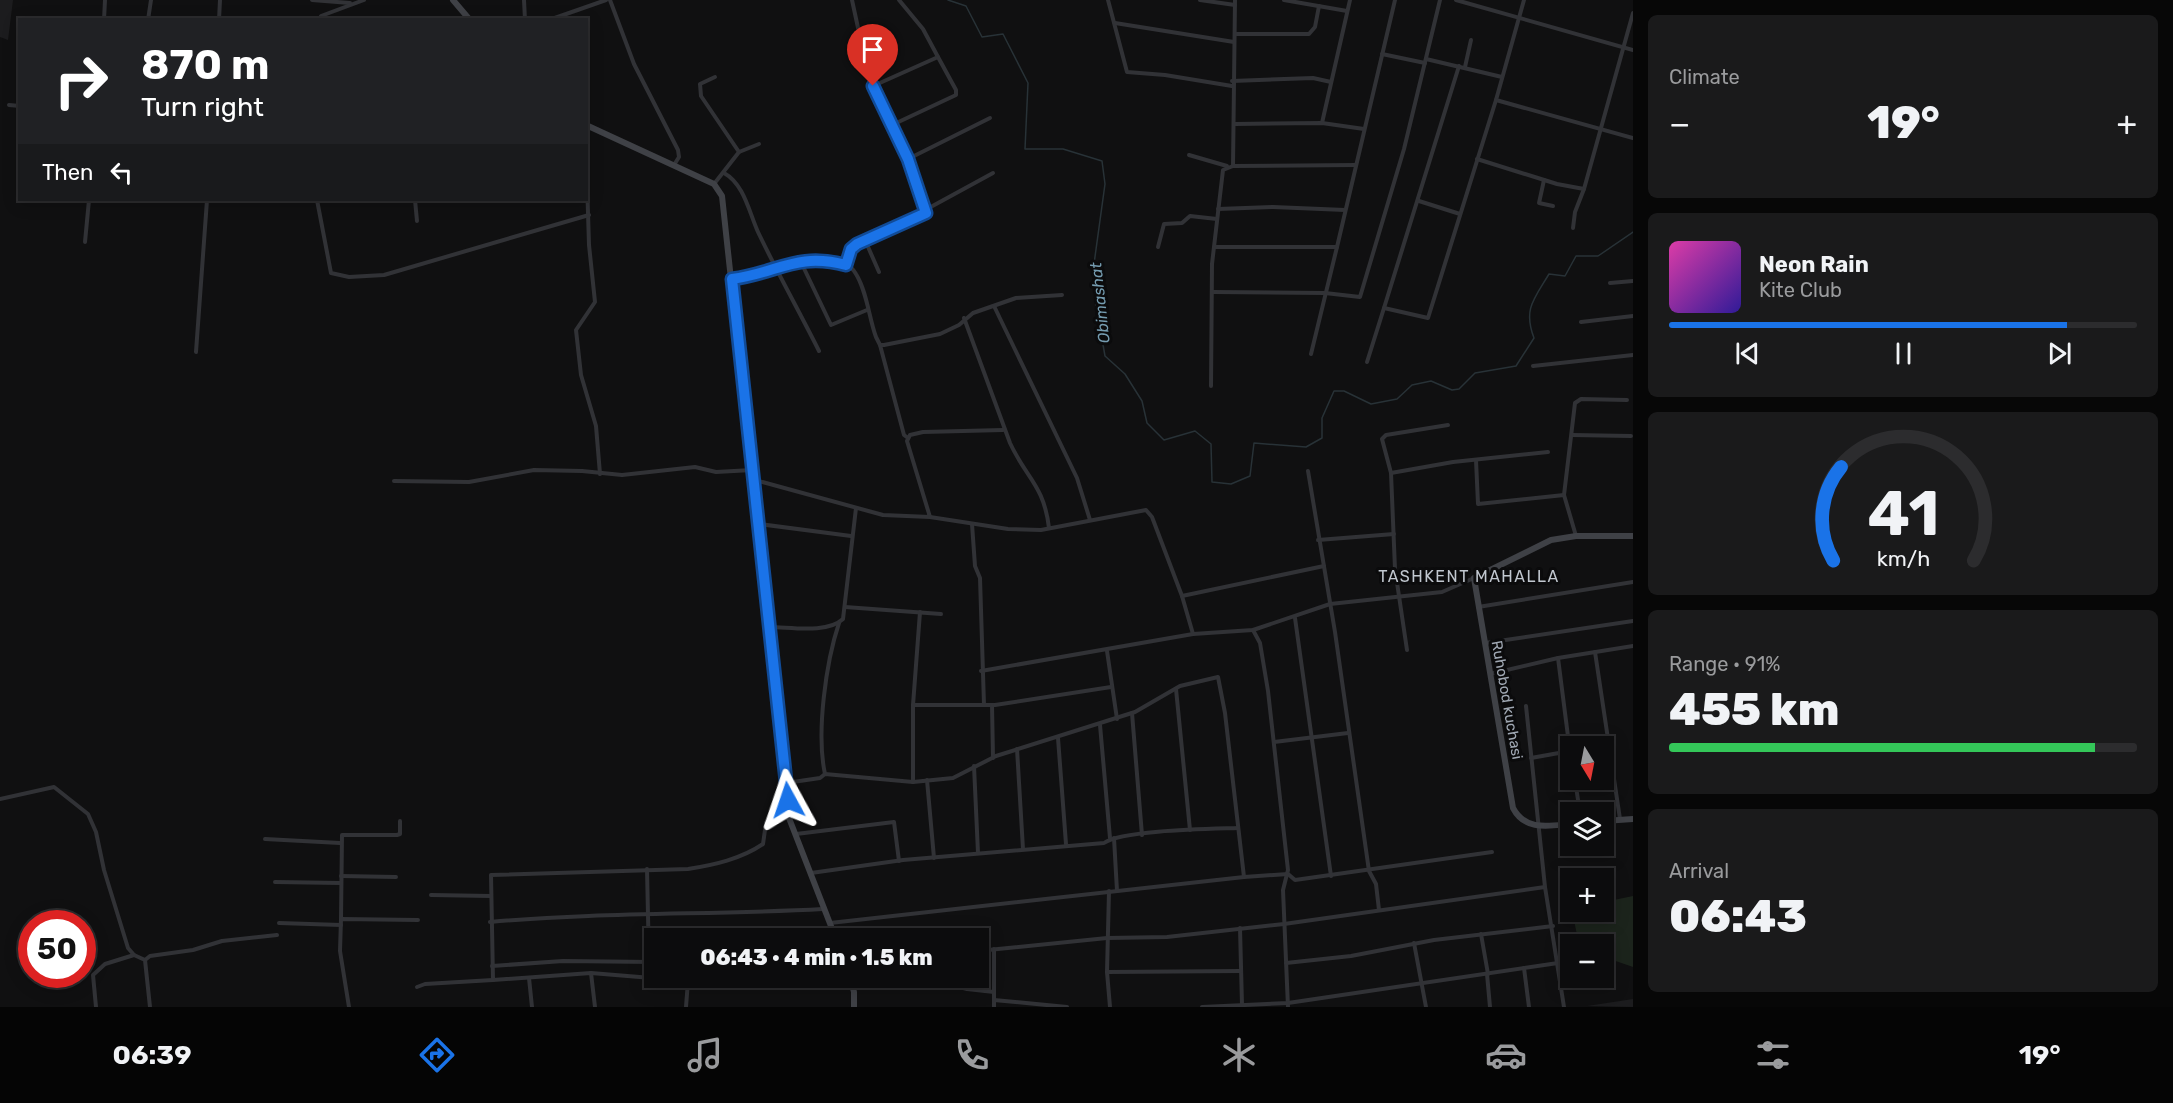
<!DOCTYPE html>
<meta charset="utf-8">
<style>
body{margin:0;font-family:Rubik,sans-serif;background:#1a1a1b;color:#f1f3f6;height:100vh;display:flex;flex-direction:column;font-size:22px;white-space:nowrap}
*{box-sizing:border-box;margin:0}
p{font-size:20px;color:#9a9b9d}
.icon{flex:none;width:33px;height:33px;fill:none;stroke:currentColor;stroke-width:2;stroke-linecap:round;stroke-linejoin:round}
.map{position:relative;flex:1;overflow:hidden}
.side{display:flex;flex-direction:column;gap:15px;padding:15px;background:#070707;width:540px}
.side>*{flex:none}
.hud{position:absolute;left:18px;top:18px;width:570px;height:183px;border-radius:0px;box-shadow:0 3px 15px #0003,0 0 0 2px #2c2c2e;background:#202124;color:#fff;overflow:hidden}
.needle{width:39px;rotate:170deg}
.buttons{position:absolute;left:1560px;top:736px;display:grid;gap:12px}
.buttons a{display:grid;place-items:center;width:54px;height:54px;border-radius:0px;background:#0c0c0d;box-shadow:0 3px 15px #0003,0 0 0 2px #2c2c2e;font-size:30px}
.speed{position:absolute;left:18px;top:910px;display:flex;gap:12px;font-size:30px;font-weight:700;text-align:center}
.speed>*{display:grid;place-content:center;width:78px;height:78px;border-radius:50%;background:#0c0c0d;box-shadow:0 3px 15px #0003,0 0 0 2px #2c2c2e;line-height:1}
.speed .limit{border:9px solid #d22;background:#fff;color:#111}
.pin{position:absolute;display:grid;place-items:center;width:51px;height:51px;color:#fff;margin:-62px -26px;border-radius:50% 50% 50% 0;rotate:-45deg;box-shadow:0 0 6px #0007}
.pin .icon{rotate:45deg}
.me{position:absolute;width:66px;margin:-33px;rotate:355deg;stroke-linejoin:round;filter:drop-shadow(0 0 4px #0008)}
.turn{display:flex;align-items:center;gap:21px;height:126px;padding:0 24px;font-size:27px}
.turn .icon{width:78px;height:78px;stroke-width:2.5}
.turn b{display:block;font-size:42px;line-height:51px}
.then{display:flex;align-items:center;height:57px;padding:0 24px;background:#0003;gap:12px;font-size:22px}
.big{font-size:45px;font-weight:800;line-height:1.1}
.side .tile{flex:1;display:flex;flex-direction:column;justify-content:center;gap:9px;min-width:0;padding:0 21px;border-radius:9px;background:#1a1a1b}
.side .dial{align-items:center;gap:0}
.dial svg{height:156px;overflow:visible;fill:none;stroke:#2c2c2e;stroke-width:7;stroke-linecap:round;text-anchor:middle}
.dial text{fill:#f1f3f6;stroke:none}
.song{display:flex;align-items:center;gap:18px}
.cover{width:72px;height:72px;border-radius:9px;background:linear-gradient(135deg,hsl(320 70% 55%),hsl(250 70% 35%))}
.played{height:6px;border-radius:3px;background:linear-gradient(90deg,#1a73e8 85%,#2c2c2e 85%)}
.keys{display:flex;justify-content:space-around;direction:ltr}
.heat{display:flex;justify-content:space-between;align-items:center;font-size:33px;direction:ltr}
.charge{height:9px;border-radius:4px;background:linear-gradient(90deg,#34c759 91%,#2c2c2e 0)}
.trip{position:absolute;left:644px;top:928px;width:345px;height:60px;border-radius:0px;background:#0c0c0d;box-shadow:0 3px 15px #0003,0 0 0 2px #2c2c2e;font-weight:800;line-height:60px;text-align:center}
.tab-bar{display:flex;height:96px;justify-content:space-around;align-items:center;background:#050505;color:#9a9b9d}
.tab-bar .icon{width:42px;height:42px}
.tab-bar .on{color:#1a73e8}
.tab-bar b{font-size:27px;color:#f1f3f6}
main{display:flex;flex:1;min-height:0}
.map>svg:first-child{display:block}
</style>
<main>
<div class="map">
<svg width="1633" height="1007" viewBox="0 0 1633 1007">
<rect width="100%" height="100%" fill="#101011"/>
<g fill="#1c1c1e">
<path d="M 0,0 L 13,0 L 8,40 L 0,37 Z"/>
<path d="M 1633,999 L 1633,1007 L 1587,1006 Z"/>
</g>
<path fill="#1c241c" d="M 1633,896 L 1633,967 L 1604,957 L 1604,945 L 1599,945 L 1597,934 L 1577,935 L 1573,915 L 1604,912 L 1604,902 Z"/>
<g fill="none" stroke-linecap="round" stroke-linejoin="round">
<path stroke="#283237" stroke-width="1.5" d="M 948,0 L 966,6 L 982,37 L 1003,34 L 1028,83 L 1025,149 L 1063,149 L 1102,161 L 1105,184 L 1094,264 L 1096,305 L 1105,356 L 1125,374 L 1142,401 L 1147,423 L 1164,440 L 1195,431 L 1211,444 L 1212,482 L 1231,484 L 1250,476 L 1254,443 L 1306,447 L 1322,438 L 1322,418 L 1334,391 L 1344,391 L 1371,404 L 1397,399 L 1412,385 L 1431,381 L 1452,390 L 1459,389 L 1475,373 L 1516,366 L 1534,338 C 1523,309 1534,299 1549,274 L 1565,276 L 1576,256 L 1598,256 L 1633,232"/>
<g stroke="#313236" stroke-width="4">
<path d="M 312,0 L 350,3"/>
<path d="M 524,0 L 525,20"/>
<path d="M 610,0 L 634,64 L 678,150 L 679,157 L 674,165"/>
<path d="M 1108,0 L 1127,72 L 1165,75 L 1232,86"/>
<path d="M 1200,0 L 1235,5"/>
<path d="M 1284,0 L 1347,11"/>
<path d="M 1456,0 L 1633,50"/>
<path d="M 1524,0 L 1496,100 L 1633,138"/>
<path d="M 321,16 L 364,0"/>
<path d="M 104,20 L 105,0"/>
<path d="M 148,20 L 151,0"/>
<path d="M 219,20 L 220,0"/>
<path d="M 549,20 L 606,0"/>
<path d="M 1115,23 L 1234,42"/>
<path d="M 1235,34 L 1309,34 L 1315,27 L 1319,6"/>
<path d="M 1382,54 L 1425,63"/>
<path d="M 1426,59 L 1502,77"/>
<path d="M 1459,66 L 1384,308 L 1428,318 L 1496,100"/>
<path d="M 1465,67 L 1471,40"/>
<path d="M 1232,81 L 1313,78 L 1331,82"/>
<path d="M 873,86 L 938,57 L 923,29 L 899,0"/>
<path d="M 9,105 L 20,106"/>
<path d="M 1322,123 L 1350,0"/>
<path d="M 1235,124 L 1322,123 L 1364,129"/>
<path d="M 892,125 L 956,95 L 956,90 L 938,57"/>
<path d="M 586,149 L 589,245 L 595,302 L 576,330 L 581,375 L 596,426 L 600,474"/>
<path d="M 739,152 L 759,144"/>
<path d="M 1189,155 L 1227,166"/>
<path d="M 908,159 L 990,118"/>
<path d="M 1477,159 L 1557,184 L 1584,189 L 1633,13"/>
<path d="M 1233,166 L 1235,0"/>
<path d="M 724,173 C 744,184 749,212 758,232 C 777,272 799,311 819,351"/>
<path d="M 1544,180 L 1539,203 L 1553,206"/>
<path d="M 714,184 L 739,152 L 701,96 L 700,84 L 715,77"/>
<path d="M 317,200 L 331,273 L 349,277 L 384,275 L 589,215"/>
<path d="M 415,200 L 417,221"/>
<path d="M 1419,201 L 1460,214"/>
<path d="M 927,209 L 993,173"/>
<path d="M 1218,209 L 1273,207 L 1345,210"/>
<path d="M 1573,228 L 1575,212 L 1584,189"/>
<path d="M 865,240 L 879,272"/>
<path d="M 85,242 L 89,200"/>
<path d="M 1158,247 L 1164,224 L 1182,223 L 1190,216 L 1217,219"/>
<path d="M 1214,247 L 1337,247 L 1395,0"/>
<path d="M 800,260 L 831,325 L 867,310"/>
<path d="M 846,265 L 851,249 L 857,244 L 927,212 L 908,159 L 861,60 L 860,37 L 852,0"/>
<path d="M 732,279 C 760,276 836,239 856,274 C 867,292 869,318 876,337 L 880,345 L 884,345 L 940,334 L 959,325 L 973,313 L 1016,298 L 1062,295"/>
<path d="M 1610,283 L 1633,281"/>
<path d="M 1213,292 L 1325,293 L 1360,297 L 1404,149 L 1440,0"/>
<path d="M 994,306 L 1077,478 L 1090,520"/>
<path d="M 964,318 L 1010,443 C 1026,478 1044,485 1049,528"/>
<path d="M 1581,322 L 1633,316"/>
<path d="M 880,345 L 904,435 L 908,438"/>
<path d="M 196,352 L 207,200"/>
<path d="M 1311,354 L 1337,247"/>
<path d="M 1367,362 L 1384,308"/>
<path d="M 1533,366 L 1633,355"/>
<path d="M 1211,386 L 1212,264 L 1223,170 L 1233,166 L 1356,165"/>
<path d="M 1572,435 L 1631,436"/>
<path d="M 1476,460 L 1478,504 L 1564,495"/>
<path d="M 1308,471 L 1335,632 L 1369,871 L 1376,884 L 1379,910"/>
<path d="M 1391,473 L 1453,462 L 1548,452"/>
<path d="M 755,480 L 883,515 L 930,517 L 910,451 L 907,441 L 910,435 L 923,432 L 1003,430"/>
<path d="M 394,481 L 469,482 L 534,470 L 582,471 L 622,475 L 695,467 L 716,472 L 752,470"/>
<path d="M 930,517 L 1008,529 L 1041,530 L 1146,510 L 1152,517 L 1182,596 L 1193,634"/>
<path d="M 759,524 L 851,536"/>
<path d="M 972,524 L 975,566 L 980,578 L 984,705"/>
<path d="M 1576,536 L 1564,495 L 1575,403 L 1581,399 L 1627,400"/>
<path d="M 1318,540 L 1394,534"/>
<path d="M 1182,596 L 1324,566"/>
<path d="M 845,607 L 941,614"/>
<path d="M 1478,607 L 1633,582"/>
<path d="M 1295,618 L 1331,876"/>
<path d="M 770,627 C 790,627 827,634 843,619 L 856,508"/>
<path d="M 1253,630 L 1260,643 L 1268,691 L 1288,870 L 1283,890 L 1288,1007"/>
<path d="M 1485,643 L 1633,621"/>
<path d="M 1407,650 L 1395,569 L 1391,473 L 1382,439 L 1386,435 L 1448,425"/>
<path d="M 1107,651 L 1117,719"/>
<path d="M 1595,652 L 1620,819"/>
<path d="M 1558,658 L 1570,752"/>
<path d="M 981,671 L 1193,634 L 1253,630 L 1330,604 L 1442,592 L 1474,578"/>
<path d="M 1490,674 L 1558,658 L 1633,646"/>
<path d="M 1176,689 L 1190,830"/>
<path d="M 913,705 L 995,705 L 1111,687"/>
<path d="M 992,705 L 993,758"/>
<path d="M 1526,706 L 1545,887 L 1564,1007"/>
<path d="M 1132,713 L 1142,835"/>
<path d="M 1100,725 L 1110,838"/>
<path d="M 1058,738 L 1066,844"/>
<path d="M 1274,742 L 1348,733"/>
<path d="M 1017,749 L 1023,849"/>
<path d="M 1531,758 L 1570,751"/>
<path d="M 974,766 L 978,853"/>
<path d="M 825,774 C 816,733 826,662 839,623"/>
<path d="M 927,780 L 934,858"/>
<path d="M 1575,780 L 1580,813"/>
<path d="M 913,782 L 913,705 L 920,612"/>
<path d="M 786,783 L 820,778 L 825,774 L 913,782 L 953,778 L 996,756 L 1135,712 L 1180,686 L 1218,677 L 1225,713 L 1244,877"/>
<path d="M 0,799 L 54,787 L 88,814 L 96,832 L 104,870 L 128,948 L 134,955 L 145,960 L 150,1007"/>
<path d="M 796,834 L 894,822 L 899,861"/>
<path d="M 1114,838 L 1117,891"/>
<path d="M 265,839 L 340,843"/>
<path d="M 647,869 L 649,962"/>
<path d="M 811,873 L 903,860 L 1104,843 C 1122,830 1211,829 1238,828"/>
<path d="M 341,876 L 396,877"/>
<path d="M 275,882 L 341,883"/>
<path d="M 1109,891 L 1107,972 L 1110,1007"/>
<path d="M 431,895 L 491,896"/>
<path d="M 341,919 L 342,835 L 397,835 L 400,834 L 400,821"/>
<path d="M 490,922 C 601,912 713,915 823,909"/>
<path d="M 279,923 L 341,925"/>
<path d="M 830,923 L 1244,877 L 1288,874 L 1295,880 L 1492,852"/>
<path d="M 1240,928 L 1242,1005"/>
<path d="M 1481,934 L 1488,974"/>
<path d="M 1414,943 L 1426,1007"/>
<path d="M 978,951 L 1107,938 L 1167,937 L 1284,924 L 1545,887"/>
<path d="M 145,960 L 150,956 L 193,950 L 222,941 L 277,935"/>
<path d="M 1286,963 L 1351,956 L 1434,940 L 1553,926"/>
<path d="M 492,966 L 563,961 L 654,962"/>
<path d="M 1524,968 L 1529,1007"/>
<path d="M 1107,972 L 1241,971"/>
<path d="M 591,973 L 595,1007"/>
<path d="M 1487,974 L 1490,1007"/>
<path d="M 529,978 L 532,1007"/>
<path d="M 734,978 L 688,981 L 591,973 L 493,980 L 491,875 L 688,869 C 714,865 741,859 763,844 L 766,823 L 773,818 L 789,818"/>
<path d="M 926,978 L 967,989 L 994,992"/>
<path d="M 417,987 L 425,984 L 493,980"/>
<path d="M 994,1000 L 1067,1007"/>
<path d="M 96,1007 L 93,975 L 105,964 L 134,955"/>
<path d="M 349,1007 L 340,951 L 341,919 L 418,920"/>
<path d="M 686,1007 L 688,981"/>
<path d="M 994,1007 L 994,949"/>
<path d="M 1202,1007 L 1288,1003 L 1558,963"/>
</g>
<g stroke="#3f4146" stroke-width="6">
<path d="M 453,0 L 470,20"/>
<path d="M 586,125 L 714,184 L 722,196 L 789,818 L 836,939"/>
<path d="M 1604,821 L 1633,819"/>
<path d="M 1570,824 C 1548,826 1525,831 1513,808 L 1474,578 L 1551,540 L 1576,536 L 1633,536"/>
<path d="M 850,978 L 854,992 L 854,1007"/>
</g>
</g>
<g fill="none" stroke-linecap="round" stroke-linejoin="round">
<defs>
<path id="route" d="M 788,800 L 732,279 C 778,273 796,252 846,265 L 851,249 L 857,244 L 926,213 L 908,159 L 873,86"/>
</defs>
<use href="#route" stroke="#114b97" stroke-width="15"/>
<use href="#route" stroke="#1a73e8" stroke-width="10"/>
</g>
<g text-anchor="middle" dominant-baseline="central" stroke-width="6" stroke-linejoin="round" paint-order="stroke">
<g font-size="15" fill="#a0a8b3" stroke="#0b0b0c">
<text transform="translate(1507 700) rotate(80)">Ruhobod kuchasi</text>
</g>
<g font-size="16" font-style="italic" fill="#759cb0" stroke="#0b0b0c">
<text transform="translate(1100 303) rotate(-96)">Obimashat</text>
</g>
<g font-size="16" letter-spacing="1.5" fill="#c1c7cf" stroke="#0b0b0c">
<text x="1469" y="576">TASHKENT MAHALLA</text>
</g>
</g>
</svg>
<div class="buttons">
<a><svg class="needle" viewBox="-14 -14 28 28"><path d="M0-13l5 13h-10z" fill="#e53935"/><path d="M0 13l5-13h-10z" fill="#9a9b9d"/></svg></a>
<a><svg class="icon" aria-label="layers" viewBox="0 0 24 24"><path d="M12 4l9 5-9 5-9-5zM3 14l9 5 9-5"/></svg></a>
<a>+</a>
<a>−</a>
</div>
<div class="speed"><div class="limit">50</div></div>
<div class="pin" style="left:873px;top:86px;background:#d93025"><svg class="icon" aria-label="arrive" viewBox="0 0 24 24"><path d="M6 21V4h12l-3 4 3 4H6"/></svg></div>
<svg class="me" style="left:788px;top:800px" viewBox="-20 -20 40 40"><path d="M0-17L14 15 0 8-14 15z" fill="#1a73e8" stroke="#fff" stroke-width="4"/></svg>
<div class="trip">06:43 · 4 min · 1.5 km</div>
<div class="hud">
<div class="turn"><svg class="icon" aria-label="right" viewBox="0 0 24 24"><path d="M7 20v-9h11M14 6l5 5-5 5"/></svg><div><b>870 m</b>Turn right</div></div>
<div class="then">Then<svg class="icon" aria-label="left" viewBox="0 0 24 24"><path d="M17 20v-9H6M10 6l-5 5 5 5"/></svg></div>
</div>
</div>
<section class="side">
<div class="tile"><p>Climate</p>
<div class="heat"><a>−</a><b class="big">19°</b><a>+</a></div>
</div>
<div class="tile">
<div class="song"><i class="cover"></i><div><b>Neon Rain</b><p>Kite Club</p></div></div>
<div class="played"></div>
<div class="keys"><svg class="icon" aria-label="previous" viewBox="0 0 24 24"><path d="M18 5L8 12l10 7zM5 5v14"/></svg><svg class="icon" aria-label="pause" viewBox="0 0 24 24"><path d="M8 5v14M16 5v14"/></svg><svg class="icon" aria-label="next" viewBox="0 0 24 24"><path d="M6 5l10 7-10 7zM19 5v14"/></svg></div>
</div>
<div class="tile dial"><svg viewBox="0 0 100 80">
<path d="M14 69A42 42 0 1 1 86 69"/>
<path d="M14 69A42 42 0 0 1 18 21" stroke="#1a73e8"/>
<text x="50" y="56" font-size="32" font-weight="700">41</text>
<text x="50" y="72" font-size="11">km/h</text>
</svg></div>
<div class="tile"><p>Range · 91%</p><b class="big">455 km</b><div class="charge"></div></div>
<div class="tile"><p>Arrival</p><b class="big">06:43</b></div>
</section>
</main>
<nav class="tab-bar">
<b>06:39</b>
<svg class="icon on" aria-label="directions" viewBox="0 0 24 24"><path d="M12 3l9 9-9 9-9-9zM9 14v-3h6M13 9l2 2-2 2"/></svg>
<svg class="icon" aria-label="music" viewBox="0 0 24 24"><path d="M9 18V5l10-2v13"/><circle cx="6" cy="18" r="3"/><circle cx="16" cy="16" r="3"/></svg>
<svg class="icon" aria-label="phone" viewBox="0 0 24 24"><path d="M5 4h4l2 5-3 2q2 4 5 5l2-3 5 2v4C11 20 4 13 5 4z"/></svg>
<svg class="icon" aria-label="climate" viewBox="0 0 24 24"><path d="M12 3v18M4 7l16 10M4 17L20 7"/></svg>
<svg class="icon" aria-label="car" viewBox="0 0 24 24"><path d="M5 17H2v-5l4-1 3-4h7l3 4 3 1v5h-3M9 17h6M6 11h13"/><circle cx="7" cy="17" r="2"/><circle cx="17" cy="17" r="2"/></svg>
<svg class="icon" aria-label="filters" viewBox="0 0 24 24"><path d="M4 7h16M4 17h16"/><circle cx="9" cy="7" r="2"/><circle cx="15" cy="17" r="2"/></svg>
<b>19°</b>
</nav>
